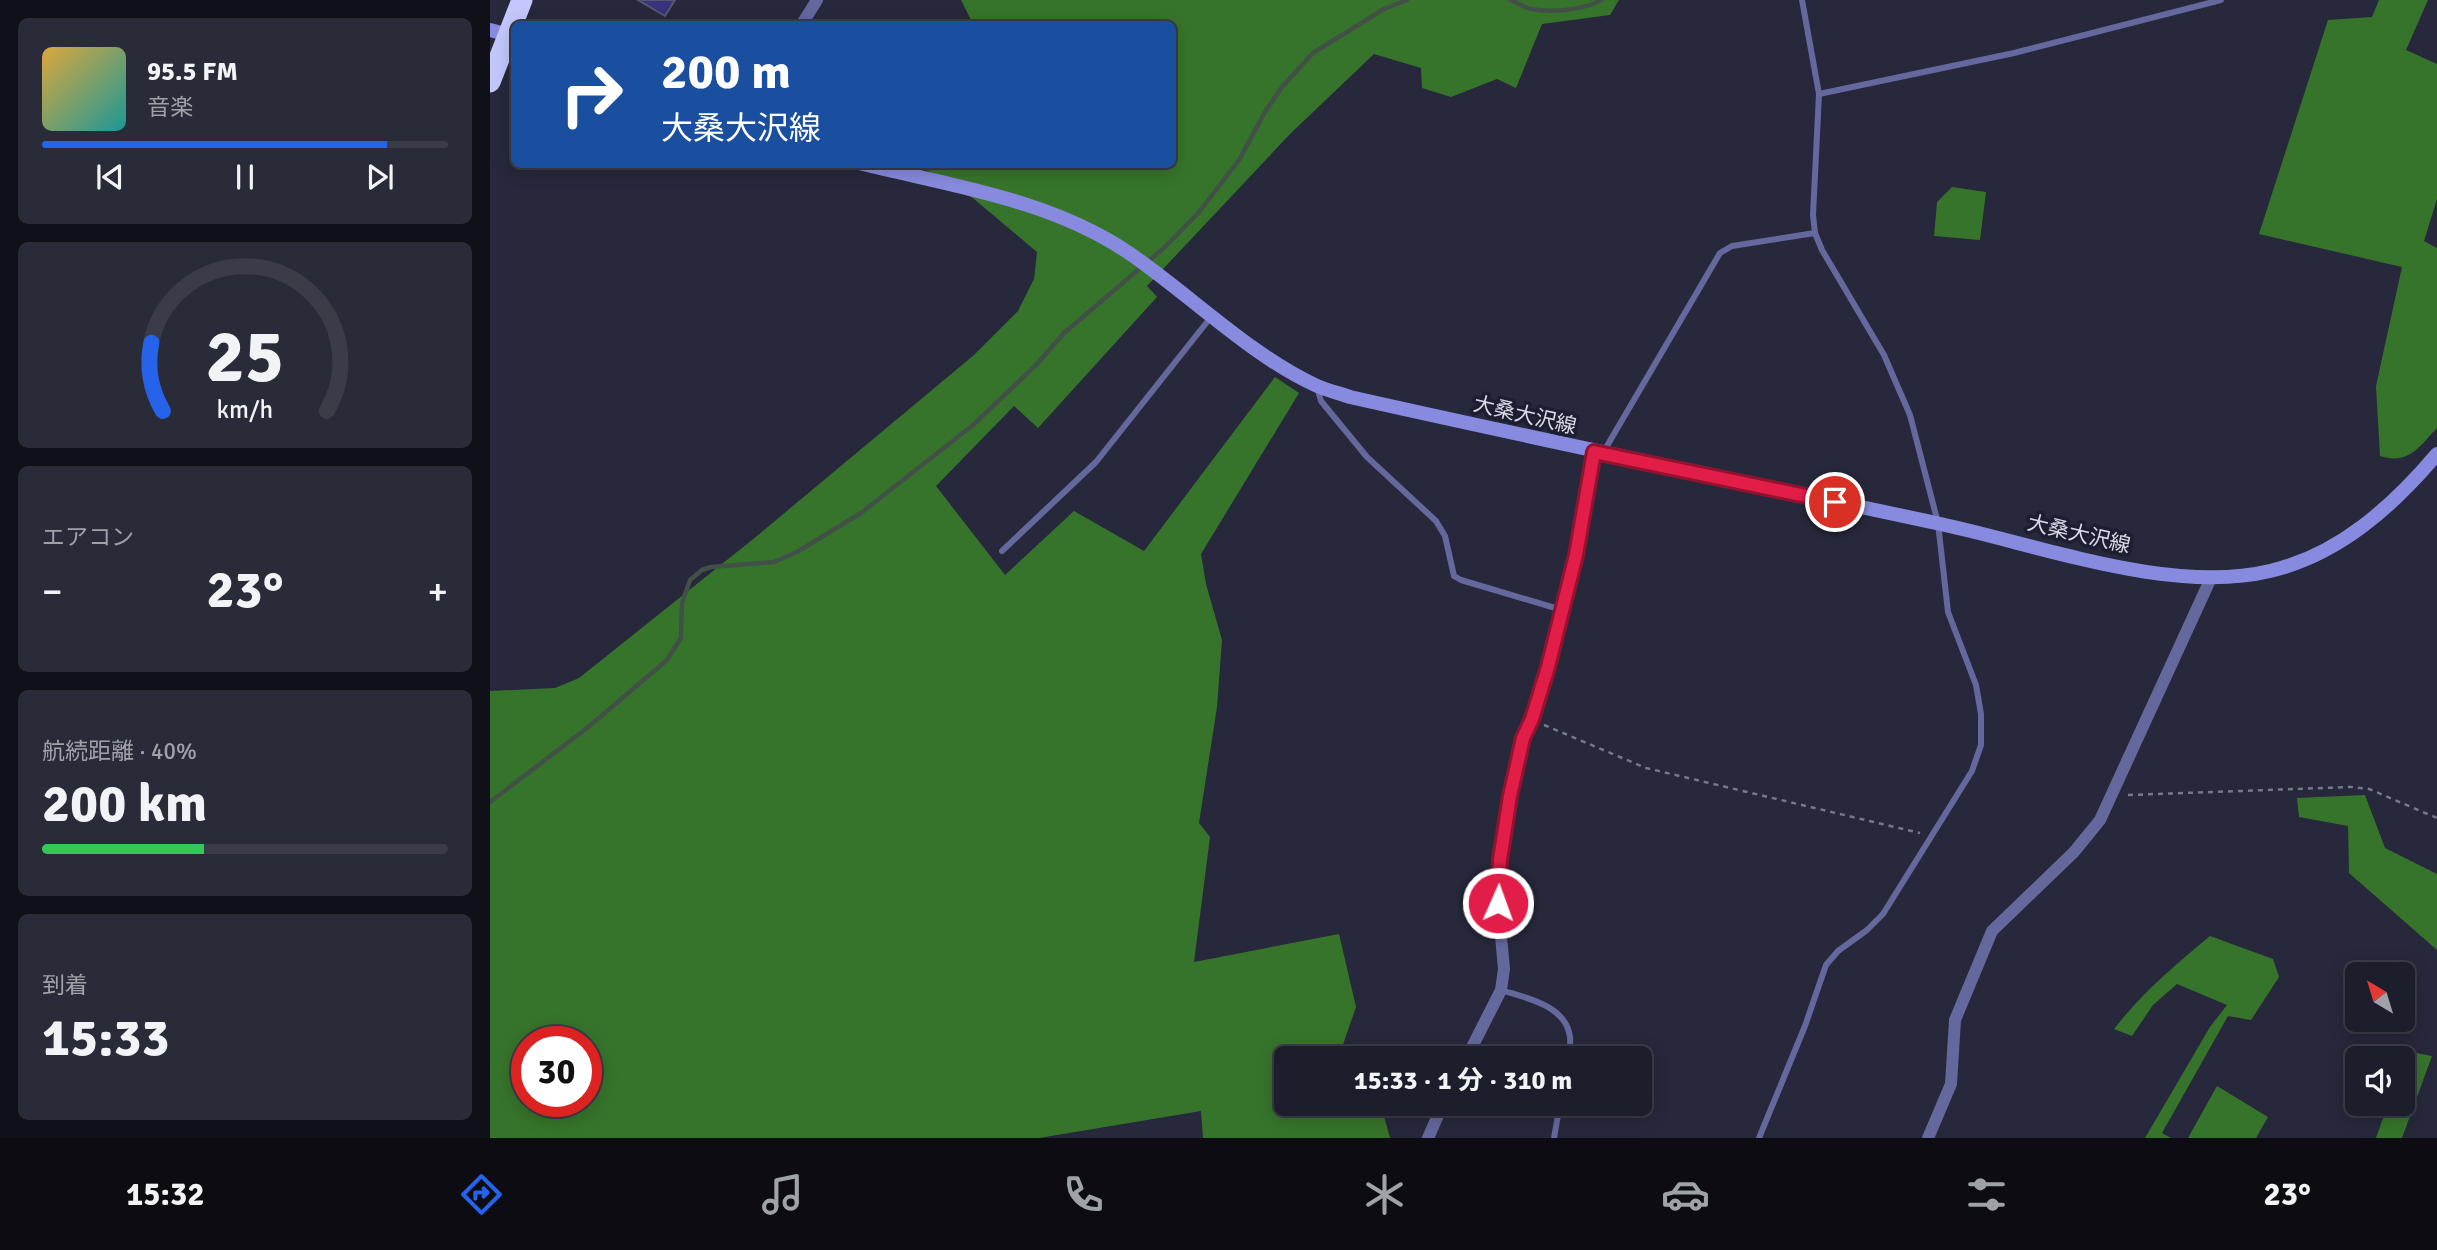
<!DOCTYPE html>
<html lang="ja">
<meta charset="utf-8">
<style>
body{margin:0;font-family:Signika,"Noto Sans JP",sans-serif;background:#2a2b38;color:#f1f3f6;height:100vh;display:flex;flex-direction:column;font-size:26px;white-space:nowrap}
*{box-sizing:border-box;margin:0}
p{font-size:23px;color:#a0a2a9}
.icon{flex:none;width:38px;height:38px;fill:none;stroke:currentColor;stroke-width:2;stroke-linecap:round;stroke-linejoin:round}
.map{position:relative;flex:1;overflow:hidden}
.panel{display:flex;flex-direction:column;gap:18px;padding:18px;background:#101018;width:490px}
.panel>*{flex:none}
.top-card{position:absolute;left:21px;top:21px;width:665px;height:147px;border-radius:10px;box-shadow:0 4px 18px #0003,0 0 0 2px #3b3c48;background:#1a4fa0;color:#fff;overflow:hidden}
.needle{width:46px;rotate:322deg}
.fabs{position:absolute;left:1855px;top:962px;display:grid;gap:14px}
.fabs a{display:grid;place-items:center;width:70px;height:70px;border-radius:10px;background:#1d1e2c;box-shadow:0 4px 18px #0003,0 0 0 2px #3b3c48;font-size:35px}
.speed{position:absolute;left:21px;top:1026px;display:flex;gap:14px;font-size:35px;font-weight:700;text-align:center}
.speed>*{display:grid;place-content:center;width:91px;height:91px;border-radius:50%;background:#1d1e2c;box-shadow:0 4px 18px #0003,0 0 0 2px #3b3c48;line-height:1}
.speed .limit{border:10px solid #d22;background:#fff;color:#111}
.pin{position:absolute;display:grid;place-items:center;width:60px;height:60px;color:#fff;margin:-30px;border:4px solid #fff;border-radius:50%;box-shadow:0 2px 7px #0007}
.me{position:absolute;width:77px;margin:-38px;rotate:2deg;stroke-linejoin:round;filter:drop-shadow(0 0 5px #0008)}
.turn{display:flex;align-items:center;gap:24px;height:147px;padding:0 35px;font-size:32px}
.turn .icon{width:91px;height:91px;stroke-width:2.5}
.turn b{display:block;font-size:49px;line-height:60px}
.big{font-size:52px;font-weight:700;line-height:1.1}
.panel .widget{flex:1;display:flex;flex-direction:column;justify-content:center;gap:10px;min-width:0;padding:0 24px;border-radius:10px;background:#2a2b38}
.panel .dial{align-items:center;gap:0}
.dial svg{height:182px;overflow:visible;fill:none;stroke:#3b3c48;stroke-width:7;stroke-linecap:round;text-anchor:middle}
.dial text{fill:#f1f3f6;stroke:none}
.song{display:flex;align-items:center;gap:21px}
.cover{width:84px;height:84px;border-radius:10px;background:linear-gradient(135deg,hsl(40 70% 55%),hsl(180 70% 35%))}
.played{height:7px;border-radius:4px;background:linear-gradient(90deg,#2563eb 85%,#3b3c48 85%)}
.keys{display:flex;justify-content:space-around;direction:ltr}
.heat{display:flex;justify-content:space-between;align-items:center;font-size:38px;direction:ltr}
.charge{height:10px;border-radius:5px;background:linear-gradient(90deg,#34c759 40%,#3b3c48 0)}
.trip{position:absolute;left:784px;top:1046px;width:378px;height:70px;border-radius:10px;background:#1d1e2c;box-shadow:0 4px 18px #0003,0 0 0 2px #3b3c48;font-weight:700;line-height:70px;text-align:center}
.dock{display:flex;height:112px;justify-content:space-around;align-items:center;background:#0c0c12;color:#a0a2a9}
.dock .icon{width:49px;height:49px}
.dock .on{color:#2563eb}
.dock b{font-size:32px;color:#f1f3f6}
main{display:flex;flex:1;min-height:0}
.map>svg:first-child{display:block}
</style>
<main>
<section class="panel">
<div class="widget">
<div class="song"><i class="cover"></i><div><b>95.5 FM</b><p>音楽</p></div></div>
<div class="played"></div>
<div class="keys"><svg class="icon" aria-label="previous" viewBox="0 0 24 24"><path d="M18 5L8 12l10 7zM5 5v14"/></svg><svg class="icon" aria-label="pause" viewBox="0 0 24 24"><path d="M8 5v14M16 5v14"/></svg><svg class="icon" aria-label="next" viewBox="0 0 24 24"><path d="M6 5l10 7-10 7zM19 5v14"/></svg></div>
</div>
<div class="widget dial"><svg viewBox="0 0 100 80">
<path d="M14 69A42 42 0 1 1 86 69"/>
<path d="M14 69A42 42 0 0 1 9 39" stroke="#2563eb"/>
<text x="50" y="56" font-size="32" font-weight="700">25</text>
<text x="50" y="72" font-size="11">km/h</text>
</svg></div>
<div class="widget"><p>エアコン</p>
<div class="heat"><a>−</a><b class="big">23°</b><a>+</a></div>
</div>
<div class="widget"><p>航続距離 · 40%</p><b class="big">200 km</b><div class="charge"></div></div>
<div class="widget"><p>到着</p><b class="big">15:33</b></div>
</section>
<div class="map">
<svg width="1947" height="1138" viewBox="0 0 1947 1138">
<rect width="100%" height="100%" fill="#27283b"/>
<g fill="#37742b" fill-rule="evenodd">
<path d="M 471,0 L 1129,0 L 1120,15 L 1052,24 L 1026,88 L 1007,79 L 961,97 L 932,88 L 931,68 L 884,54 L 800,134 L 657,286 L 667,297 L 548,428 L 524,406 L 446,486 L 515,575 L 584,511 L 654,551 L 785,377 L 809,393 L 711,554 L 716,584 L 732,640 L 727,707 L 709,823 L 720,837 L 704,962 L 849,934 L 866,1007 L 848,1059 L 796,1059 L 796,1104 L 881,1104 L 894,1116 L 900,1138 L 713,1138 L 711,1111 L 549,1138 L 0,1138 L 0,691 L 65,688 L 89,678 L 262,540 L 484,355 L 528,311 L 544,279 L 547,252 L 484,199 L 428,165 L 682,164 L 682,24 L 483,24 ZM 37,1041 L 96,1041 L 96,1101 L 37,1101 Z"/>
<path d="M 1889,0 L 1938,0 L 1916,50 L 1947,64 L 1947,199 L 1934,241 L 1947,248 L 1947,428 C 1929,447 1919,465 1890,456 L 1886,386 L 1912,267 L 1769,234 L 1838,20 L 1882,17 Z"/>
<path d="M 1462,187 L 1496,192 L 1490,240 L 1444,236 L 1447,202 Z"/>
<path d="M 1875,795 L 1895,848 L 1947,874 L 1947,950 L 1859,873 L 1858,826 L 1809,817 L 1807,798 Z"/>
<path d="M 1720,936 L 1783,959 L 1789,977 L 1761,1020 L 1738,1016 L 1672,1133 L 1681,1138 L 1655,1138 L 1720,1027 L 1737,1005 L 1687,984 L 1663,1005 L 1642,1036 L 1624,1029 C 1652,993 1685,965 1720,936 Z"/>
<path d="M 1916,1051 L 1942,1056 L 1912,1138 L 1886,1138 L 1898,1104 L 1913,1104 L 1913,1062 Z"/>
<path d="M 1727,1086 L 1778,1117 L 1766,1138 L 1698,1138 Z"/>
</g>
<g fill="none" stroke-linecap="round" stroke-linejoin="round">
<g stroke="#435047" stroke-width="4.5">
<path d="M 1020,0 C 1027,3 1034,7 1041,9 C 1063,13 1092,10 1112,0"/>
<path d="M 0,802 L 97,728 L 177,660 L 191,638 L 192,603 L 200,580 L 212,570 L 221,567 L 284,562 L 307,552 L 371,513 L 483,425 L 546,365 L 574,333 L 675,247 L 709,212 L 749,160 L 775,112 L 792,87 L 823,53 L 894,9 L 917,0"/>
</g>
</g>
<path fill="#37337e" stroke="#55576c" stroke-width="2" d="M 148,0 L 185,0 L 175,16 Z"/>
<g fill="none" stroke-linecap="round" stroke-linejoin="round">
<g stroke="#777989" stroke-width="2.5" stroke-dasharray="5 5" stroke-linecap="butt">
<path d="M 1054,725 L 1156,768 L 1430,833"/>
<path d="M 1638,795 L 1861,787 L 1879,789 L 1947,818"/>
</g>
<g stroke="#65689d" stroke-width="6">
<path d="M 1329,94 L 1524,53 L 1731,0"/>
<path d="M 827,387 L 831,401 L 877,457 L 946,521 L 955,536 L 964,576 L 971,580 L 1072,610"/>
<path d="M 1114,451 L 1230,253 L 1242,246 L 1325,233"/>
<path d="M 512,551 L 606,462 L 721,317"/>
<path d="M 1011,990 C 1036,998 1076,1005 1080,1037 C 1081,1043 1079,1052 1078,1059"/>
<path d="M 1064,1138 L 1070,1104"/>
<path d="M 1269,1138 L 1315,1026 L 1336,965 L 1348,951 L 1377,930 L 1393,914 L 1482,771 L 1491,745 L 1491,714 L 1486,685 L 1458,612 L 1448,523 L 1420,415 L 1394,355 L 1332,250 L 1325,233 L 1323,215 L 1329,94 L 1312,0"/>
</g>
<g stroke="#65689d" stroke-width="12">
<path d="M 312,24 L 327,0"/>
<path d="M 976,1059 L 1011,990 L 1014,969 L 1008,903 L 1010,860 L 1020,796 L 1033,739 L 1042,719 L 1058,667 L 1072,610 L 1086,555 L 1104,452"/>
<path d="M 938,1138 L 953,1104"/>
<path d="M 1438,1138 L 1461,1084 L 1465,1020 L 1502,931 L 1584,852 L 1610,820 L 1721,578"/>
</g>
<g stroke="#878ade" stroke-width="14">
<path d="M 0,30 L 24,36"/>
<path d="M 373,164 C 463,186 561,200 639,253 C 699,294 760,355 825,385 C 836,390 848,393 860,397 C 1055,441 1251,481 1446,523 C 1547,544 1679,595 1780,571 C 1849,555 1903,506 1947,454"/>
</g>
<path stroke="#c3c7fc" stroke-width="21" d="M 0,82 L 32,0"/>
</g>
<g fill="none" stroke-linecap="round" stroke-linejoin="round">
<defs>
<path id="route" d="M 1008,903 L 1010,860 L 1020,796 L 1033,738 L 1042,719 L 1058,667 L 1086,555 L 1104,452 L 1345,502"/>
</defs>
<use href="#route" stroke="#92132f" stroke-width="18"/>
<use href="#route" stroke="#e11d48" stroke-width="12"/>
</g>
<g text-anchor="middle" dominant-baseline="central" stroke-width="7" stroke-linejoin="round" paint-order="stroke">
<g font-size="21" fill="#d9dbe7" stroke="#1d1e31">
<text transform="translate(1035 415) rotate(13)">大桑大沢線</text>
<text transform="translate(1589 534) rotate(13)">大桑大沢線</text>
</g>
</g>
</svg>
<div class="fabs">
<a><svg class="needle" viewBox="-14 -14 28 28"><path d="M0-13l5 13h-10z" fill="#e53935"/><path d="M0 13l5-13h-10z" fill="#a0a2a9"/></svg></a>
<a><svg class="icon" aria-label="sound" viewBox="0 0 24 24"><path d="M4 9h4l5-4v14l-5-4H4zM17 9q2 3 0 6"/></svg></a>
</div>
<div class="speed"><div class="limit">30</div></div>
<div class="pin" style="left:1345px;top:502px;background:#d93025"><svg class="icon" aria-label="arrive" viewBox="0 0 24 24"><path d="M6 21V4h12l-3 4 3 4H6"/></svg></div>
<svg class="me" style="left:1008px;top:903px" viewBox="-20 -20 40 40"><circle r="17" fill="#e11d48" stroke="#fff" stroke-width="3"/><path d="M0-11L8 9 0 5-8 9z" fill="#fff"/></svg>
<div class="trip">15:33 · 1 分 · 310 m</div>
<div class="top-card">
<div class="turn"><svg class="icon" aria-label="right" viewBox="0 0 24 24"><path d="M7 20v-9h11M14 6l5 5-5 5"/></svg><div><b>200 m</b>大桑大沢線</div></div>
</div>
</div>
</main>
<nav class="dock">
<b>15:32</b>
<svg class="icon on" aria-label="directions" viewBox="0 0 24 24"><path d="M12 3l9 9-9 9-9-9zM9 14v-3h6M13 9l2 2-2 2"/></svg>
<svg class="icon" aria-label="music" viewBox="0 0 24 24"><path d="M9 18V5l10-2v13"/><circle cx="6" cy="18" r="3"/><circle cx="16" cy="16" r="3"/></svg>
<svg class="icon" aria-label="phone" viewBox="0 0 24 24"><path d="M5 4h4l2 5-3 2q2 4 5 5l2-3 5 2v4C11 20 4 13 5 4z"/></svg>
<svg class="icon" aria-label="climate" viewBox="0 0 24 24"><path d="M12 3v18M4 7l16 10M4 17L20 7"/></svg>
<svg class="icon" aria-label="car" viewBox="0 0 24 24"><path d="M5 17H2v-5l4-1 3-4h7l3 4 3 1v5h-3M9 17h6M6 11h13"/><circle cx="7" cy="17" r="2"/><circle cx="17" cy="17" r="2"/></svg>
<svg class="icon" aria-label="filters" viewBox="0 0 24 24"><path d="M4 7h16M4 17h16"/><circle cx="9" cy="7" r="2"/><circle cx="15" cy="17" r="2"/></svg>
<b>23°</b>
</nav>
